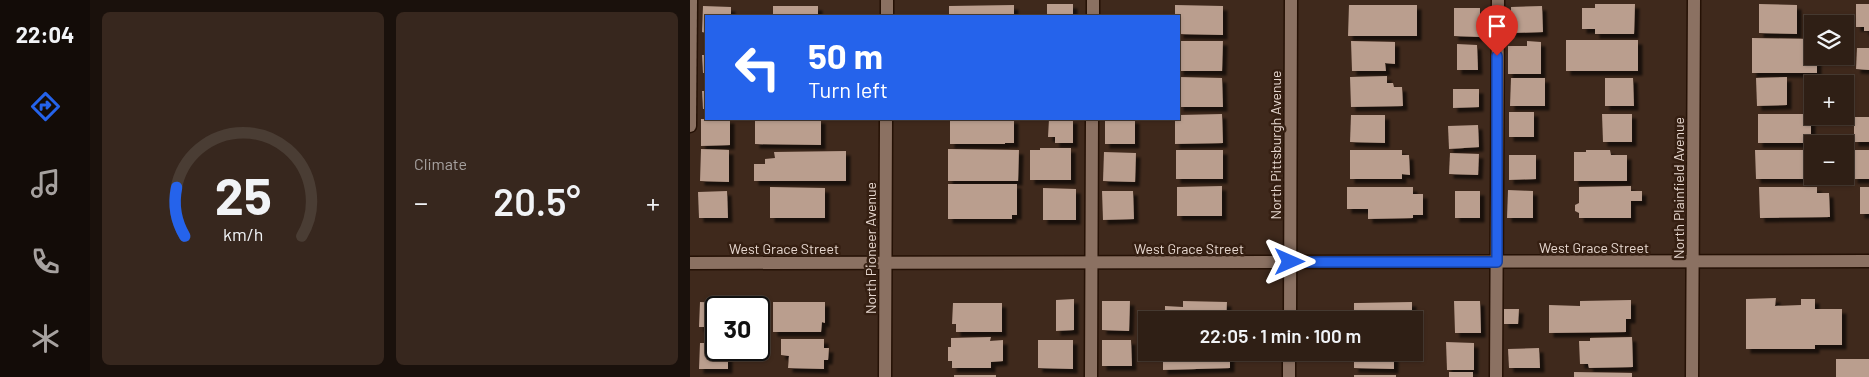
<!DOCTYPE html>
<meta charset="utf-8">
<style>
body{margin:0;font-family:Barlow,sans-serif;background:#37271e;color:#f1f3f6;height:100vh;display:flex;flex-direction:column;font-size:19px;white-space:nowrap}
*{box-sizing:border-box;margin:0}
p{font-size:16px;color:#a7a2a0}
.icon{flex:none;width:28px;height:28px;fill:none;stroke:currentColor;stroke-width:2;stroke-linecap:round;stroke-linejoin:round}
.map{position:relative;flex:1;overflow:hidden}
.panel{display:flex;flex-direction:column;gap:12px;padding:12px;background:#1a110c;width:600px}
.panel>*{flex:none}
.banner{position:absolute;left:15px;top:15px;width:475px;height:105px;border-radius:0px;box-shadow:0 1px 4px #0004,0 0 0 1px #4a3d34;background:#2563eb;color:#fff;overflow:hidden}
.buttons{position:absolute;left:1114px;top:15px;display:grid;gap:10px}
.buttons a{display:grid;place-items:center;width:50px;height:50px;border-radius:0px;background:#2f1f15;box-shadow:0 1px 4px #0004,0 0 0 1px #4a3d34;font-size:25px}
.speed{position:absolute;left:15px;top:296px;display:flex;gap:10px;font-size:25px;font-weight:700;text-align:center}
.speed>*{display:grid;place-content:center;width:65px;height:65px;border-radius:50%;background:#2f1f15;box-shadow:0 1px 4px #0004,0 0 0 1px #4a3d34;line-height:1}
.speed .limit{border:2px solid #111;border-radius:8px;background:#fff;color:#111}
.pin{position:absolute;display:grid;place-items:center;width:42px;height:42px;color:#fff;margin:-51px -21px;border-radius:50% 50% 50% 0;rotate:-45deg;box-shadow:0 0 5px #0007}
.pin .icon{rotate:45deg}
.me{position:absolute;width:55px;margin:-28px;rotate:90deg;stroke-linejoin:round;filter:drop-shadow(0 0 4px #0008)}
.turn{display:flex;align-items:center;gap:18px;height:105px;padding:0 20px;font-size:22px}
.turn .icon{width:65px;height:65px;stroke-width:2.5}
.turn b{display:block;font-size:35px;line-height:42px}
.big{font-size:38px;font-weight:600;line-height:1.1}
.panel .tile{flex:1;display:flex;flex-direction:column;justify-content:center;gap:8px;min-width:0;padding:0 18px;border-radius:8px;background:#37271e}
.panel .dial{align-items:center;gap:0}
.dial svg{height:130px;overflow:visible;fill:none;stroke:#4a3d34;stroke-width:7;stroke-linecap:round;text-anchor:middle}
.dial text{fill:#f1f3f6;stroke:none}
.heat{display:flex;justify-content:space-between;align-items:center;font-size:28px;direction:ltr}
.panel .tiles{flex:1;display:grid;gap:12px;grid-template-columns:repeat(2,1fr)}
.trip{position:absolute;left:448px;top:311px;width:285px;height:50px;border-radius:0px;background:#2f1f15;box-shadow:0 1px 4px #0004,0 0 0 1px #4a3d34;font-weight:600;line-height:50px;text-align:center}
main{display:flex;flex:1;min-height:0}
.menu{display:flex;flex-direction:column;width:90px;justify-content:space-around;align-items:center;background:#130c08;color:#a7a2a0}
.menu .icon{width:35px;height:35px}
.menu .active{color:#2563eb}
.menu b{font-size:22px;color:#f1f3f6}
.map>svg:first-child{display:block}
</style>
<main>
<nav class="menu">
<b>22:04</b>
<svg class="icon active" aria-label="directions" viewBox="0 0 24 24"><path d="M12 3l9 9-9 9-9-9zM9 14v-3h6M13 9l2 2-2 2"/></svg>
<svg class="icon" aria-label="music" viewBox="0 0 24 24"><path d="M9 18V5l10-2v13"/><circle cx="6" cy="18" r="3"/><circle cx="16" cy="16" r="3"/></svg>
<svg class="icon" aria-label="phone" viewBox="0 0 24 24"><path d="M5 4h4l2 5-3 2q2 4 5 5l2-3 5 2v4C11 20 4 13 5 4z"/></svg>
<svg class="icon" aria-label="climate" viewBox="0 0 24 24"><path d="M12 3v18M4 7l16 10M4 17L20 7"/></svg>
</nav>
<section class="panel">
<div class="tiles">
<div class="tile dial"><svg viewBox="0 0 100 80">
<path d="M14 69A42 42 0 1 1 86 69"/>
<path d="M14 69A42 42 0 0 1 9 39" stroke="#2563eb"/>
<text x="50" y="56" font-size="32" font-weight="700">25</text>
<text x="50" y="72" font-size="11">km/h</text>
</svg></div>
<div class="tile"><p>Climate</p>
<div class="heat"><a>−</a><b class="big">20.5°</b><a>+</a></div>
</div>
</div>
</section>
<div class="map">
<svg width="1179" height="377" viewBox="0 0 1179 377">
<defs>
<filter id="shadow"><feDropShadow dx="4.5" dy="4.5" stdDeviation="1" flood-color="#0009"/></filter>
</defs>
<rect width="100%" height="100%" fill="#3f291c"/>
<g fill="#ba9e8e" filter="url(#shadow)">
<rect x="357" y="4" width="26" height="12"/>
<path d="M 905,4 L 945,4 L 944,34 L 905,34 L 905,29 L 892,29 L 892,8 L 905,8 Z"/>
<path d="M 1069,4 L 1107,5 L 1107,34 L 1069,33 Z"/>
<path d="M 1166,4 L 1179,4 L 1179,31 L 1174,31 L 1174,27 L 1166,27 Z"/>
<path d="M 324,5 L 324,16 L 259,16 L 259,6 Z"/>
<path d="M 485,5 L 533,6 L 533,35 L 489,34 L 489,16 L 485,16 Z"/>
<path d="M 659,5 L 727,5 L 727,36 L 658,36 Z"/>
<path d="M 13,6 L 41,7 L 41,16 L 16,16 L 16,33 L 12,32 Z"/>
<rect x="83" y="6" width="45" height="10"/>
<path d="M 852,6 L 853,32 L 821,33 L 821,7 Z"/>
<path d="M 764,8 L 790,8 L 790,37 L 764,36 Z"/>
<path d="M 1062,38 L 1122,39 L 1122,56 L 1127,56 L 1127,73 L 1062,73 Z"/>
<rect x="876" y="40" width="72" height="31"/>
<path d="M 489,41 L 533,41 L 532,71 L 489,71 Z"/>
<path d="M 661,41 L 705,42 L 705,64 L 695,63 L 696,71 L 662,71 Z"/>
<path d="M 837,41 L 851,42 L 851,74 L 818,74 L 818,46 L 837,46 Z"/>
<path d="M 767,44 L 787,45 L 788,70 L 767,70 Z"/>
<path d="M 1167,48 L 1179,48 L 1179,70 L 1166,69 Z"/>
<path d="M 12,55 L 16,55 L 16,73 L 13,73 Z"/>
<path d="M 697,76 L 697,83 L 703,83 L 704,87 L 712,87 L 713,106 L 661,107 L 660,77 Z"/>
<path d="M 489,77 L 532,78 L 533,107 L 489,107 Z"/>
<path d="M 1097,77 L 1097,105 L 1067,106 L 1066,78 Z"/>
<path d="M 821,78 L 855,78 L 855,106 L 820,106 Z"/>
<path d="M 915,78 L 943,78 L 944,106 L 915,106 Z"/>
<path d="M 763,89 L 789,89 L 789,107 L 763,108 Z"/>
<path d="M 12,91 L 16,91 L 16,109 L 13,109 Z"/>
<rect x="819" y="112" width="25" height="25"/>
<path d="M 532,114 L 533,143 L 485,144 L 485,119 L 489,119 L 489,115 Z"/>
<path d="M 912,114 L 942,114 L 942,142 L 913,142 Z"/>
<rect x="1068" y="114" width="53" height="29"/>
<path d="M 661,115 L 695,115 L 695,143 L 660,142 Z"/>
<rect x="1164" y="117" width="15" height="25"/>
<path d="M 11,119 L 40,119 L 40,145 L 11,146 Z"/>
<path d="M 65,119 L 131,119 L 131,145 L 65,144 Z"/>
<path d="M 260,119 L 324,119 L 324,143 L 315,143 L 315,144 L 260,144 Z"/>
<path d="M 359,119 L 383,119 L 383,143 L 365,143 L 365,137 L 358,137 Z"/>
<rect x="415" y="119" width="30" height="25"/>
<path d="M 788,125 L 789,147 L 759,149 L 758,126 Z"/>
<path d="M 350,148 L 381,148 L 381,180 L 340,180 L 340,150 L 350,150 Z"/>
<path d="M 11,149 L 39,150 L 39,182 L 10,181 Z"/>
<path d="M 258,149 L 329,150 L 328,181 L 258,181 Z"/>
<rect x="486" y="150" width="47" height="29"/>
<path d="M 660,150 L 712,150 L 712,155 L 719,155 L 720,175 L 712,174 L 712,179 L 660,179 Z"/>
<path d="M 896,150 L 920,150 L 921,155 L 937,155 L 937,181 L 884,181 L 884,152 L 896,152 Z"/>
<path d="M 1065,150 L 1122,150 L 1122,176 L 1129,176 L 1129,179 L 1066,179 Z"/>
<rect x="1163" y="150" width="16" height="29"/>
<path d="M 156,151 L 156,181 L 64,181 L 64,164 L 75,164 L 75,159 L 85,158 L 84,152 Z"/>
<path d="M 414,152 L 446,153 L 445,182 L 413,181 Z"/>
<path d="M 760,153 L 789,154 L 788,175 L 759,174 Z"/>
<path d="M 819,155 L 846,155 L 846,179 L 819,180 Z"/>
<path d="M 258,184 L 327,184 L 327,215 L 322,215 L 322,219 L 258,219 Z"/>
<path d="M 532,186 L 532,216 L 487,216 L 487,187 Z"/>
<path d="M 941,186 L 941,191 L 952,191 L 952,201 L 941,201 L 941,218 L 889,218 L 889,213 L 885,211 L 885,205 L 889,203 L 889,187 Z"/>
<path d="M 80,187 L 135,188 L 135,218 L 80,218 Z"/>
<path d="M 657,187 L 723,187 L 723,194 L 733,194 L 733,215 L 723,215 L 723,218 L 678,219 L 678,209 L 657,209 Z"/>
<path d="M 1069,187 L 1127,187 L 1127,193 L 1139,193 L 1140,217 L 1070,218 Z"/>
<rect x="1170" y="187" width="9" height="27"/>
<path d="M 353,188 L 386,189 L 386,220 L 353,220 Z"/>
<path d="M 818,190 L 843,191 L 843,218 L 817,218 Z"/>
<path d="M 37,191 L 38,218 L 9,218 L 8,192 Z"/>
<path d="M 412,191 L 443,191 L 444,219 L 413,220 Z"/>
<rect x="765" y="191" width="25" height="27"/>
<path d="M 1086,298 L 1085,306 L 1111,305 L 1111,299 L 1125,299 L 1125,309 L 1152,309 L 1152,345 L 1125,345 L 1125,349 L 1056,349 L 1056,299 Z"/>
<path d="M 384,299 L 384,330 L 366,331 L 366,300 Z"/>
<path d="M 941,300 L 941,319 L 936,319 L 936,332 L 859,333 L 859,305 L 890,306 L 890,301 Z"/>
<path d="M 52,301 L 65,301 L 66,308 L 52,308 Z"/>
<path d="M 412,301 L 440,301 L 439,331 L 412,330 Z"/>
<path d="M 493,301 L 537,302 L 536,320 L 475,320 L 475,306 L 493,307 Z"/>
<path d="M 764,301 L 790,301 L 791,333 L 765,333 Z"/>
<path d="M 10,302 L 33,303 L 33,308 L 26,308 L 26,327 L 9,327 Z"/>
<path d="M 83,302 L 135,302 L 135,323 L 132,322 L 131,332 L 83,332 Z"/>
<path d="M 722,302 L 722,320 L 664,320 L 664,303 Z"/>
<path d="M 263,303 L 312,303 L 312,332 L 266,332 L 266,324 L 262,324 Z"/>
<path d="M 814,309 L 829,309 L 828,324 L 814,324 Z"/>
<path d="M 301,337 L 300,341 L 313,340 L 313,361 L 301,362 L 301,368 L 262,368 L 262,361 L 258,361 L 258,347 L 261,347 L 261,338 Z"/>
<path d="M 942,337 L 943,367 L 899,368 L 898,364 L 890,364 L 889,341 L 900,341 L 900,338 Z"/>
<path d="M 91,339 L 134,339 L 134,348 L 139,348 L 138,360 L 134,360 L 134,369 L 98,368 L 99,356 L 91,355 Z"/>
<path d="M 348,340 L 383,340 L 383,369 L 348,368 Z"/>
<path d="M 412,340 L 441,340 L 442,366 L 412,366 Z"/>
<path d="M 756,342 L 784,343 L 784,370 L 757,370 Z"/>
<path d="M 10,343 L 26,343 L 26,350 L 38,350 L 38,369 L 9,369 Z"/>
<path d="M 849,348 L 850,368 L 819,368 L 818,349 Z"/>
<path d="M 473,352 L 540,352 L 540,368 L 473,370 Z"/>
<path d="M 664,352 L 715,352 L 715,356 L 704,355 L 704,369 L 664,368 Z"/>
<rect x="1146" y="359" width="33" height="18"/>
<rect x="759" y="372" width="24" height="5"/>
<path d="M 884,372 L 942,373 L 942,377 L 884,377 Z"/>
<rect x="264" y="375" width="42" height="2"/>
<rect x="664" y="375" width="42" height="2"/>
</g>
<g fill="none" stroke-linecap="round" stroke-linejoin="round">
<defs>
<g id="service">
<path d="M 403,16 L 403,0"/>
<path d="M 0,126 L 1,0"/>
<path d="M 401,377 L 402,119"/>
<path d="M 806,377 L 808,0"/>
</g>
<g id="minor">
<path d="M 197,16 L 197,0"/>
<path d="M 0,263 L 1179,261"/>
<path d="M 600,320 L 601,0"/>
<path d="M 195,377 L 196,119"/>
<path d="M 599,377 L 599,352"/>
<path d="M 1002,377 L 1004,0"/>
</g>
</defs>
<use href="#service" stroke="#251105" stroke-width="15"/>
<use href="#minor" stroke="#251105" stroke-width="15"/>
<use href="#service" stroke="#8b7162" stroke-width="12"/>
<use href="#minor" stroke="#8b7162" stroke-width="12"/>
</g>
<g fill="none" stroke-linecap="round" stroke-linejoin="round">
<defs>
<path id="route" d="M 600,262 L 807,262 L 807,56"/>
</defs>
<use href="#route" stroke="#184099" stroke-width="12"/>
<use href="#route" stroke="#2563eb" stroke-width="9"/>
</g>
<g text-anchor="middle" dominant-baseline="central" stroke-width="5" stroke-linejoin="round" paint-order="stroke">
<g font-size="14" fill="#e6d7cf" stroke="#351f12">
<text transform="translate(585 145) rotate(-90)">North Pittsburgh Avenue</text>
<text transform="translate(988 188) rotate(-90)">North Plainfield Avenue</text>
<text x="904" y="247">West Grace Street</text>
<text x="94" y="248">West Grace Street</text>
<text transform="translate(180 248) rotate(-90)">North Pioneer Avenue</text>
<text x="499" y="248">West Grace Street</text>
</g>
</g>
</svg>
<div class="buttons">
<a><svg class="icon" aria-label="layers" viewBox="0 0 24 24"><path d="M12 4l9 5-9 5-9-5zM3 14l9 5 9-5"/></svg></a>
<a>+</a>
<a>−</a>
</div>
<div class="speed"><div class="limit">30</div></div>
<div class="pin" style="left:807px;top:56px;background:#d93025"><svg class="icon" aria-label="arrive" viewBox="0 0 24 24"><path d="M6 21V4h12l-3 4 3 4H6"/></svg></div>
<svg class="me" style="left:600px;top:262px" viewBox="-20 -20 40 40"><path d="M0-17L14 15 0 8-14 15z" fill="#2563eb" stroke="#fff" stroke-width="4"/></svg>
<div class="trip">22:05 · 1 min · 100 m</div>
<div class="banner">
<div class="turn"><svg class="icon" aria-label="left" viewBox="0 0 24 24"><path d="M17 20v-9H6M10 6l-5 5 5 5"/></svg><div><b>50 m</b>Turn left</div></div>
</div>
</div>
</main>
